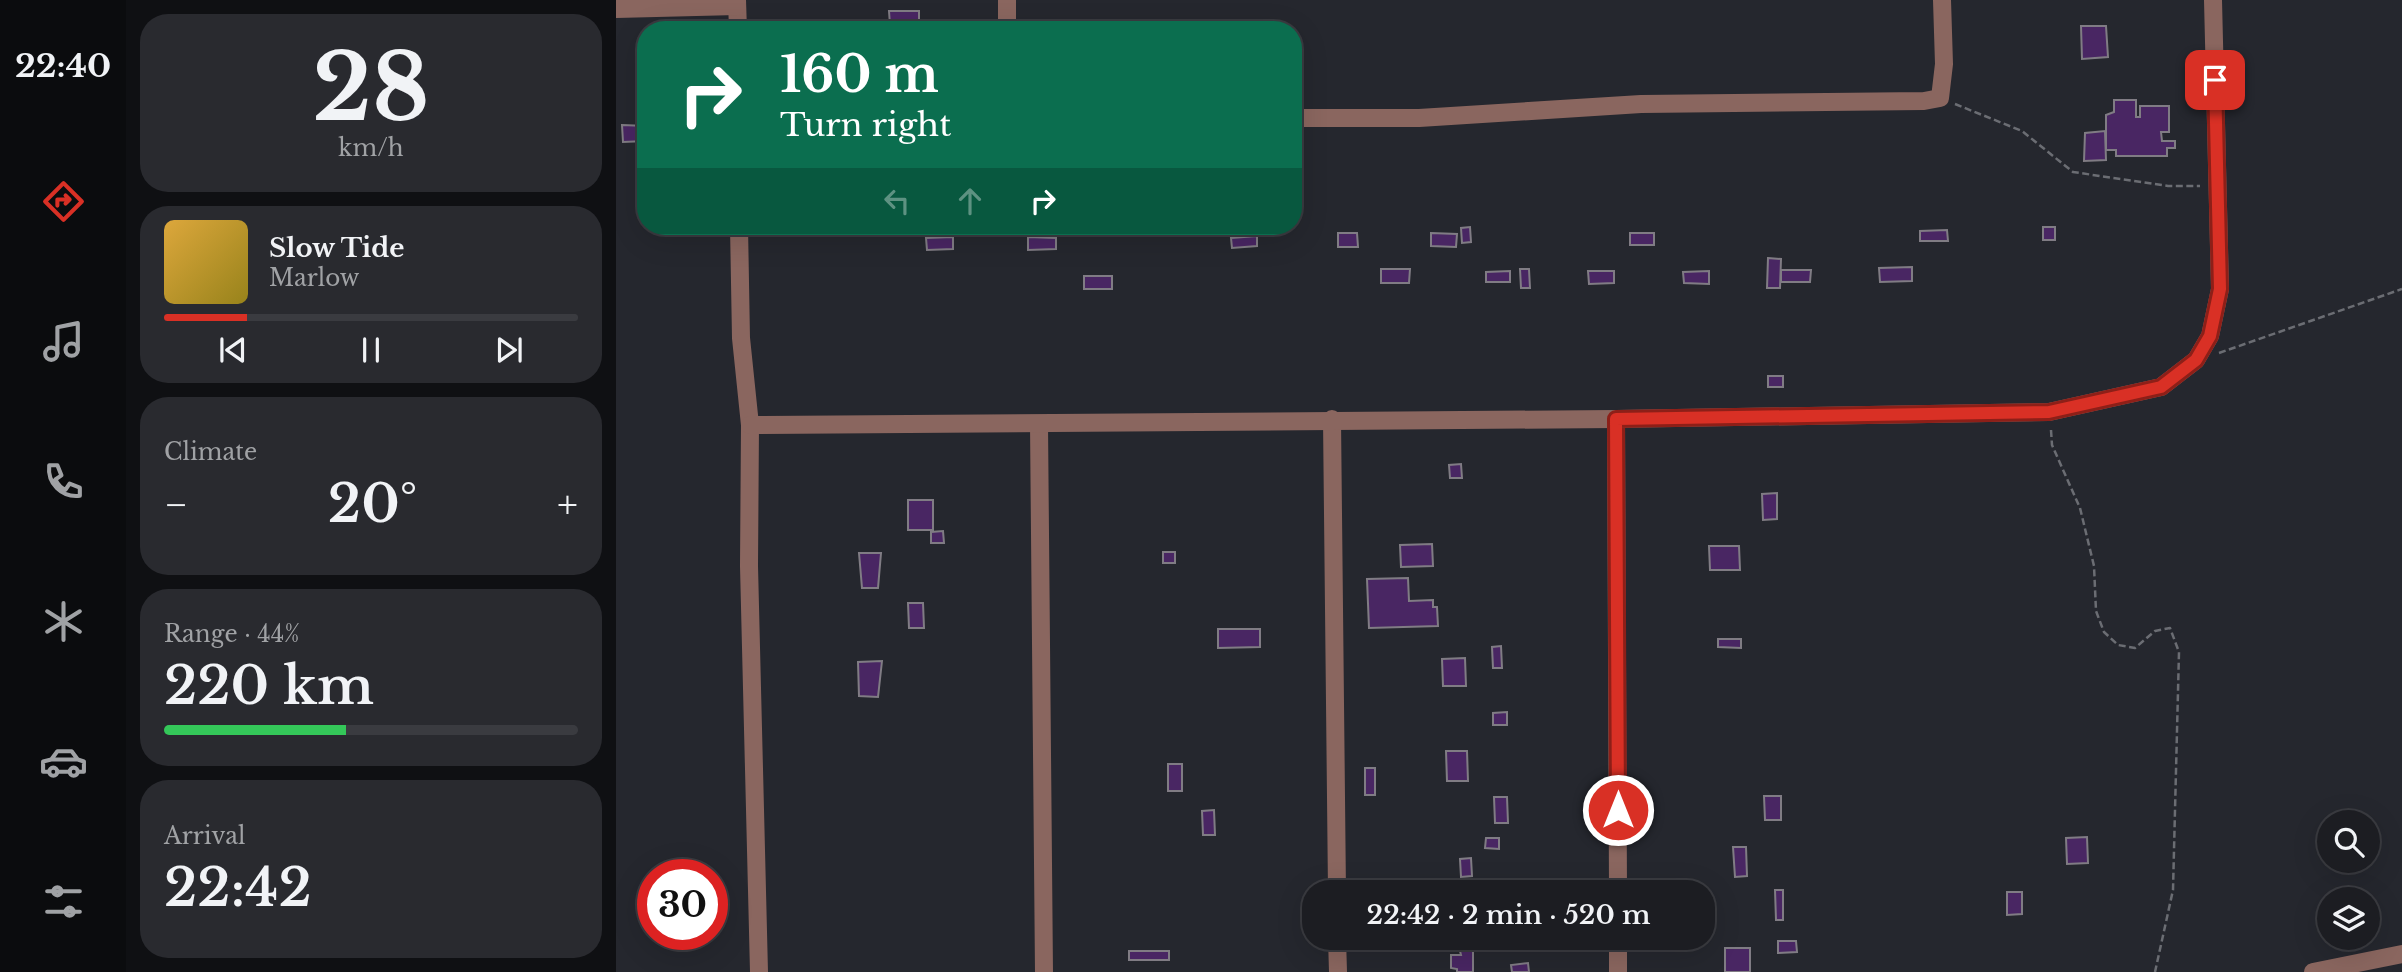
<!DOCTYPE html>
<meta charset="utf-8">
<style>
body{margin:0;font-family:"Libre Baskerville",serif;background:#292a2f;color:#f1f3f6;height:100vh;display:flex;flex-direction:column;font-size:26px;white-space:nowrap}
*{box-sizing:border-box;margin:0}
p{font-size:23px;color:#a0a2a5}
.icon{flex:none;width:38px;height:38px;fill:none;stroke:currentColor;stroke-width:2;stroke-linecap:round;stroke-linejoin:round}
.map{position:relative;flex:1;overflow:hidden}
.details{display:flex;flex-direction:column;gap:14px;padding:14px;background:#0f1013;width:490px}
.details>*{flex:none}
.hud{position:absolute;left:21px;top:21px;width:665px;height:214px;border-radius:28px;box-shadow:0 7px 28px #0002,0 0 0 2px #3a3b40;background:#0b6e4f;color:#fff;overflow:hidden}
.controls{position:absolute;left:1701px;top:810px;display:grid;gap:14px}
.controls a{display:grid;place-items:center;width:63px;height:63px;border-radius:50%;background:#1c1d22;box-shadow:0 7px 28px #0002,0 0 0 2px #3a3b40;font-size:35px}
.speed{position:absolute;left:21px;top:859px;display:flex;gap:14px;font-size:35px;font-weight:700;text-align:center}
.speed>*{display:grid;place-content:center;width:91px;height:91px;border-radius:50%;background:#1c1d22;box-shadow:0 7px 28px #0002,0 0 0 2px #3a3b40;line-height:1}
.speed .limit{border:10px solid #d22;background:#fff;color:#111}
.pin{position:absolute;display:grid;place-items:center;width:60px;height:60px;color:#fff;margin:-30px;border-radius:14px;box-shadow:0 4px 10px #0006}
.me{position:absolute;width:77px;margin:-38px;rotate:0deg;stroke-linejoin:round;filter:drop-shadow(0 0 5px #0008)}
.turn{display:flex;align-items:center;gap:24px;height:147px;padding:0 28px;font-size:32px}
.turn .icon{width:91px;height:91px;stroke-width:2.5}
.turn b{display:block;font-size:49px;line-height:60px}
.lanes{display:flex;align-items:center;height:66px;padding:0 28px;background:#0003;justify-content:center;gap:35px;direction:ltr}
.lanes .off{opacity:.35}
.big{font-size:52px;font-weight:600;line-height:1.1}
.details .widget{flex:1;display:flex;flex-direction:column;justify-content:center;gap:10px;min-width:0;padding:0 24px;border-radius:28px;background:#292a2f}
.details .dial{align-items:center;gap:0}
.dial b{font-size:91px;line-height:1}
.song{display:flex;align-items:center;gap:21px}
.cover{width:84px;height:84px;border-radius:10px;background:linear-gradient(135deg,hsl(40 70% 55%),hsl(50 70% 35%))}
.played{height:7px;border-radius:4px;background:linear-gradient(90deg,#d93025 20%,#3a3b40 20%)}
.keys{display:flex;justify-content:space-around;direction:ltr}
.heat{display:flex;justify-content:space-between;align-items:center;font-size:38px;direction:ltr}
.charge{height:10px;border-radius:5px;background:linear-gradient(90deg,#34c759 44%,#3a3b40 0)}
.trip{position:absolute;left:686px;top:880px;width:413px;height:70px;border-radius:28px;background:#1c1d22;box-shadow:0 7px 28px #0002,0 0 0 2px #3a3b40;font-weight:600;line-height:70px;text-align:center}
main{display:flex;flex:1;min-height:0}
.dock{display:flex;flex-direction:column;width:126px;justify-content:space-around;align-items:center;background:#0b0c0e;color:#a0a2a5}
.dock .icon{width:49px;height:49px}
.dock .selected{color:#d93025}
.dock b{font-size:32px;color:#f1f3f6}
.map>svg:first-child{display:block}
</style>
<main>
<nav class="dock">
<b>22:40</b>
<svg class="icon selected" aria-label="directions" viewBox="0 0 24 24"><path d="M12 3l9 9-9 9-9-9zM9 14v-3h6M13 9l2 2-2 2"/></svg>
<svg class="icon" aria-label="music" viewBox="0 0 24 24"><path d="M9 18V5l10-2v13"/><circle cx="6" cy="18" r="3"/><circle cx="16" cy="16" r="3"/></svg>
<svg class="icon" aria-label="phone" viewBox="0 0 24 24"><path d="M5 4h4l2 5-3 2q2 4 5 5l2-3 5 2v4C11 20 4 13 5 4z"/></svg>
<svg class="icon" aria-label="climate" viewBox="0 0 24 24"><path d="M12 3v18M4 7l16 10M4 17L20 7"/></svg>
<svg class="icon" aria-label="car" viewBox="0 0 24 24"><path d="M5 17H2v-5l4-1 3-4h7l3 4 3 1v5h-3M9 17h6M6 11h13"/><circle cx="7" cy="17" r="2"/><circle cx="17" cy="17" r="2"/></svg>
<svg class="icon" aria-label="filters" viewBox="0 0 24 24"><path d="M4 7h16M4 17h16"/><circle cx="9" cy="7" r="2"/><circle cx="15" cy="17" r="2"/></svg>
</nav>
<section class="details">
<div class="widget dial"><b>28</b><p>km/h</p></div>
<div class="widget">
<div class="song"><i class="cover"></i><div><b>Slow Tide</b><p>Marlow</p></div></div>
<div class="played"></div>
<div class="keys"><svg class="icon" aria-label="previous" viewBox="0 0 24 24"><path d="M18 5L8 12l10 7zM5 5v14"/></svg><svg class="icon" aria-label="pause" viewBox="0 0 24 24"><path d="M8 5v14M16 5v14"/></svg><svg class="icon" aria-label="next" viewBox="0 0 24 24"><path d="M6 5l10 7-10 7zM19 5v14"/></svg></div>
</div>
<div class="widget"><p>Climate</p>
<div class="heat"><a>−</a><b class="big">20°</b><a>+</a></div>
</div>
<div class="widget"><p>Range · 44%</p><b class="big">220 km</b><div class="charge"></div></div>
<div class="widget"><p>Arrival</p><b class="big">22:42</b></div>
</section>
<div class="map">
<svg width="1786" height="972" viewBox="0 0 1786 972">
<rect width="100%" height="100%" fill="#25272e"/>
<g fill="#492663" stroke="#807c84" stroke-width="2">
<path d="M 273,11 L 303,11 L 303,25 L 274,25 Z"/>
<path d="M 1465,26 L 1490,26 L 1492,57 L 1466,59 Z"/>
<path d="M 1498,100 L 1520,100 L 1520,117 L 1524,117 L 1524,106 L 1553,106 L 1553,132 L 1545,132 L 1546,141 L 1559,141 L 1559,148 L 1551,148 L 1551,156 L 1500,156 L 1500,150 L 1490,150 L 1490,115 L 1498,112 Z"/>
<path d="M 6,125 L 30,126 L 30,141 L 7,142 Z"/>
<path d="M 1489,131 L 1490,160 L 1468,161 L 1469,133 Z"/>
<path d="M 854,227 L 855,242 L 846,243 L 845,228 Z"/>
<rect x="1427" y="227" width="12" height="13"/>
<path d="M 1331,230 L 1332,241 L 1304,241 L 1304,231 Z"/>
<path d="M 722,233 L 741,233 L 742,247 L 722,247 Z"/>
<path d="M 815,233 L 841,234 L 840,247 L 815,246 Z"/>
<rect x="1014" y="233" width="24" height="12"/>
<path d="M 641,236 L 641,246 L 616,248 L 615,238 Z"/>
<path d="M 337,237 L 337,249 L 311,250 L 310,238 Z"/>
<path d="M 412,237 L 440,238 L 440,249 L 412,250 Z"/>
<path d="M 1152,258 L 1165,259 L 1164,288 L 1151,288 Z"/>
<path d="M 1296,267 L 1296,281 L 1264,282 L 1263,268 Z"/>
<path d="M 765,269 L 794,269 L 793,283 L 765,283 Z"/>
<path d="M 904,269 L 913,269 L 914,288 L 905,288 Z"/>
<path d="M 1165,270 L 1195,270 L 1194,282 L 1165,282 Z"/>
<path d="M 894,271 L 894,282 L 870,282 L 870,272 Z"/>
<path d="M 972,271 L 998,271 L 998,283 L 973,284 Z"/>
<path d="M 1093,271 L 1093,284 L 1068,283 L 1067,272 Z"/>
<rect x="468" y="276" width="28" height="13"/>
<rect x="1152" y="376" width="15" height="11"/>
<path d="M 845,464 L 846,478 L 834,478 L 833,465 Z"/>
<path d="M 1161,493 L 1161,519 L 1147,520 L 1146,494 Z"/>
<rect x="292" y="500" width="25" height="30"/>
<path d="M 327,531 L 328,543 L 315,543 L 315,532 Z"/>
<path d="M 816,544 L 817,566 L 785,567 L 784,545 Z"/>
<path d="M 1093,546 L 1123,546 L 1124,570 L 1094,570 Z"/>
<rect x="547" y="552" width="12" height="11"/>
<path d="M 243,553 L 265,553 L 262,588 L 246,588 Z"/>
<path d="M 792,578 L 793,601 L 817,600 L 817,607 L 821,607 L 822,626 L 753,628 L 751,579 Z"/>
<path d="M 292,603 L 307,603 L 308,628 L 293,628 Z"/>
<path d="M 602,629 L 644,629 L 644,647 L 602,648 Z"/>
<path d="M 1102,639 L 1125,639 L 1125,648 L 1102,647 Z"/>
<path d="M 885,646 L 886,668 L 877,668 L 876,647 Z"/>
<path d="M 849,658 L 850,686 L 827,686 L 826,659 Z"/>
<path d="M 266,661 L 262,697 L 243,696 L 242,662 Z"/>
<path d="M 891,712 L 891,725 L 877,725 L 877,713 Z"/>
<path d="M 830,751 L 851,751 L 852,781 L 831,781 Z"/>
<rect x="552" y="764" width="14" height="27"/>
<rect x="749" y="768" width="10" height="27"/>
<path d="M 1148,796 L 1165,796 L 1165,820 L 1149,820 Z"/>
<path d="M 878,797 L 891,797 L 892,823 L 879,823 Z"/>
<path d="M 598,810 L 599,835 L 587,835 L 586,811 Z"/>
<path d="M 1471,837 L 1472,863 L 1451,864 L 1450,838 Z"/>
<path d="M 870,838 L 883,838 L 883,849 L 869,848 Z"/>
<path d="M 1117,847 L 1130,847 L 1131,876 L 1119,877 Z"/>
<path d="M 855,858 L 856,876 L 845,877 L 844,859 Z"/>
<path d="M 1159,890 L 1167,890 L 1167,920 L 1160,920 Z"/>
<path d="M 1391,892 L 1406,892 L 1406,914 L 1391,915 Z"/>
<path d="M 1162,941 L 1180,941 L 1181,952 L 1162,953 Z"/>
<rect x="1109" y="948" width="25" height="24"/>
<rect x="513" y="951" width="40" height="9"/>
<path d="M 844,951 L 857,951 L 857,972 L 841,972 L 841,969 L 835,968 L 835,955 L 845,955 Z"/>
<path d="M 912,963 L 913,972 L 896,972 L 895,965 Z"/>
</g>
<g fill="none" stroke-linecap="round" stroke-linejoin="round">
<g stroke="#6b6d73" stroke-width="2.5" stroke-dasharray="7 3.5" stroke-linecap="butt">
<path d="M 1339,104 L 1406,131 L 1457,172 L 1552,186 L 1584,186"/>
<path d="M 1603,353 L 1786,289"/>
<path d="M 1435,430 L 1436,445 L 1464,508 L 1478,566 L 1480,611 L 1488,632 L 1502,645 L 1519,648 L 1539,631 L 1554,628 L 1563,652 L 1557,890 L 1539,972"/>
</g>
<g stroke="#8a665f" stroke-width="18">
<path d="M 121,0 L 122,30"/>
<path d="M 391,0 L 391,30"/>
<path d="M 0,9 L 121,6"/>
<path d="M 677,118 L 803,118 L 1025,104 L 1308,101 L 1324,98 L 1328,64 L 1326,0"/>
<path d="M 123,226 L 125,338 L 134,425 L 133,566 L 143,972"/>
<path d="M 716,419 L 721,892"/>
<path d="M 1000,419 L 1002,892"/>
<path d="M 423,424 L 428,972"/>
<path d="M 134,425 L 1000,419 L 1433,412 L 1545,387 L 1580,360 L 1594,336 L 1604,289 L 1597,0"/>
<path d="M 721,938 L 722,972"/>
<path d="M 1002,938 L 1002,972"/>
<path d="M 1697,972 L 1786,954"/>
</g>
</g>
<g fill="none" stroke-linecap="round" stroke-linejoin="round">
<defs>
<path id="route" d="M 1002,810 L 1000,419 L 1433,412 L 1545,387 L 1580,360 L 1594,336 L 1604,289 L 1599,80"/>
</defs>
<use href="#route" stroke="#8d1f18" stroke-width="18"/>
<use href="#route" stroke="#d93025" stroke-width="12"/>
</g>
</svg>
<div class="controls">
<a><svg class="icon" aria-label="search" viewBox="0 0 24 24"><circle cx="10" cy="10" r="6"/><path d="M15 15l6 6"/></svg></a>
<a><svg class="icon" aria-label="layers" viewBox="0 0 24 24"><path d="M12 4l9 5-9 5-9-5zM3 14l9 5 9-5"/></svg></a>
</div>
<div class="speed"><div class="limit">30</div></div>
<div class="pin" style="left:1599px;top:80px;background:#d93025"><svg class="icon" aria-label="arrive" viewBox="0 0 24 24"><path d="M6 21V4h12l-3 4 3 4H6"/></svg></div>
<svg class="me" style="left:1002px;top:810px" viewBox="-20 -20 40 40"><circle r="17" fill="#d93025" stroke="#fff" stroke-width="3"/><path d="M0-11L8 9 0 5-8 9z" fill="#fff"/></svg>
<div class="trip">22:42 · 2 min · 520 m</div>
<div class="hud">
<div class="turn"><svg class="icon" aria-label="right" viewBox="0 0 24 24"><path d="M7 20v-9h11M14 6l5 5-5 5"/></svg><div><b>160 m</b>Turn right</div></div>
<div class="lanes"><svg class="icon off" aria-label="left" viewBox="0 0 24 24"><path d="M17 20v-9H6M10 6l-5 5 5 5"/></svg><svg class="icon off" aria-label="ahead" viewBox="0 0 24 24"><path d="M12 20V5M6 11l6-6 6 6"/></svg><svg class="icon" aria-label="right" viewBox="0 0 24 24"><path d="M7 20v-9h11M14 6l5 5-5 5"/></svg></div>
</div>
</div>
</main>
